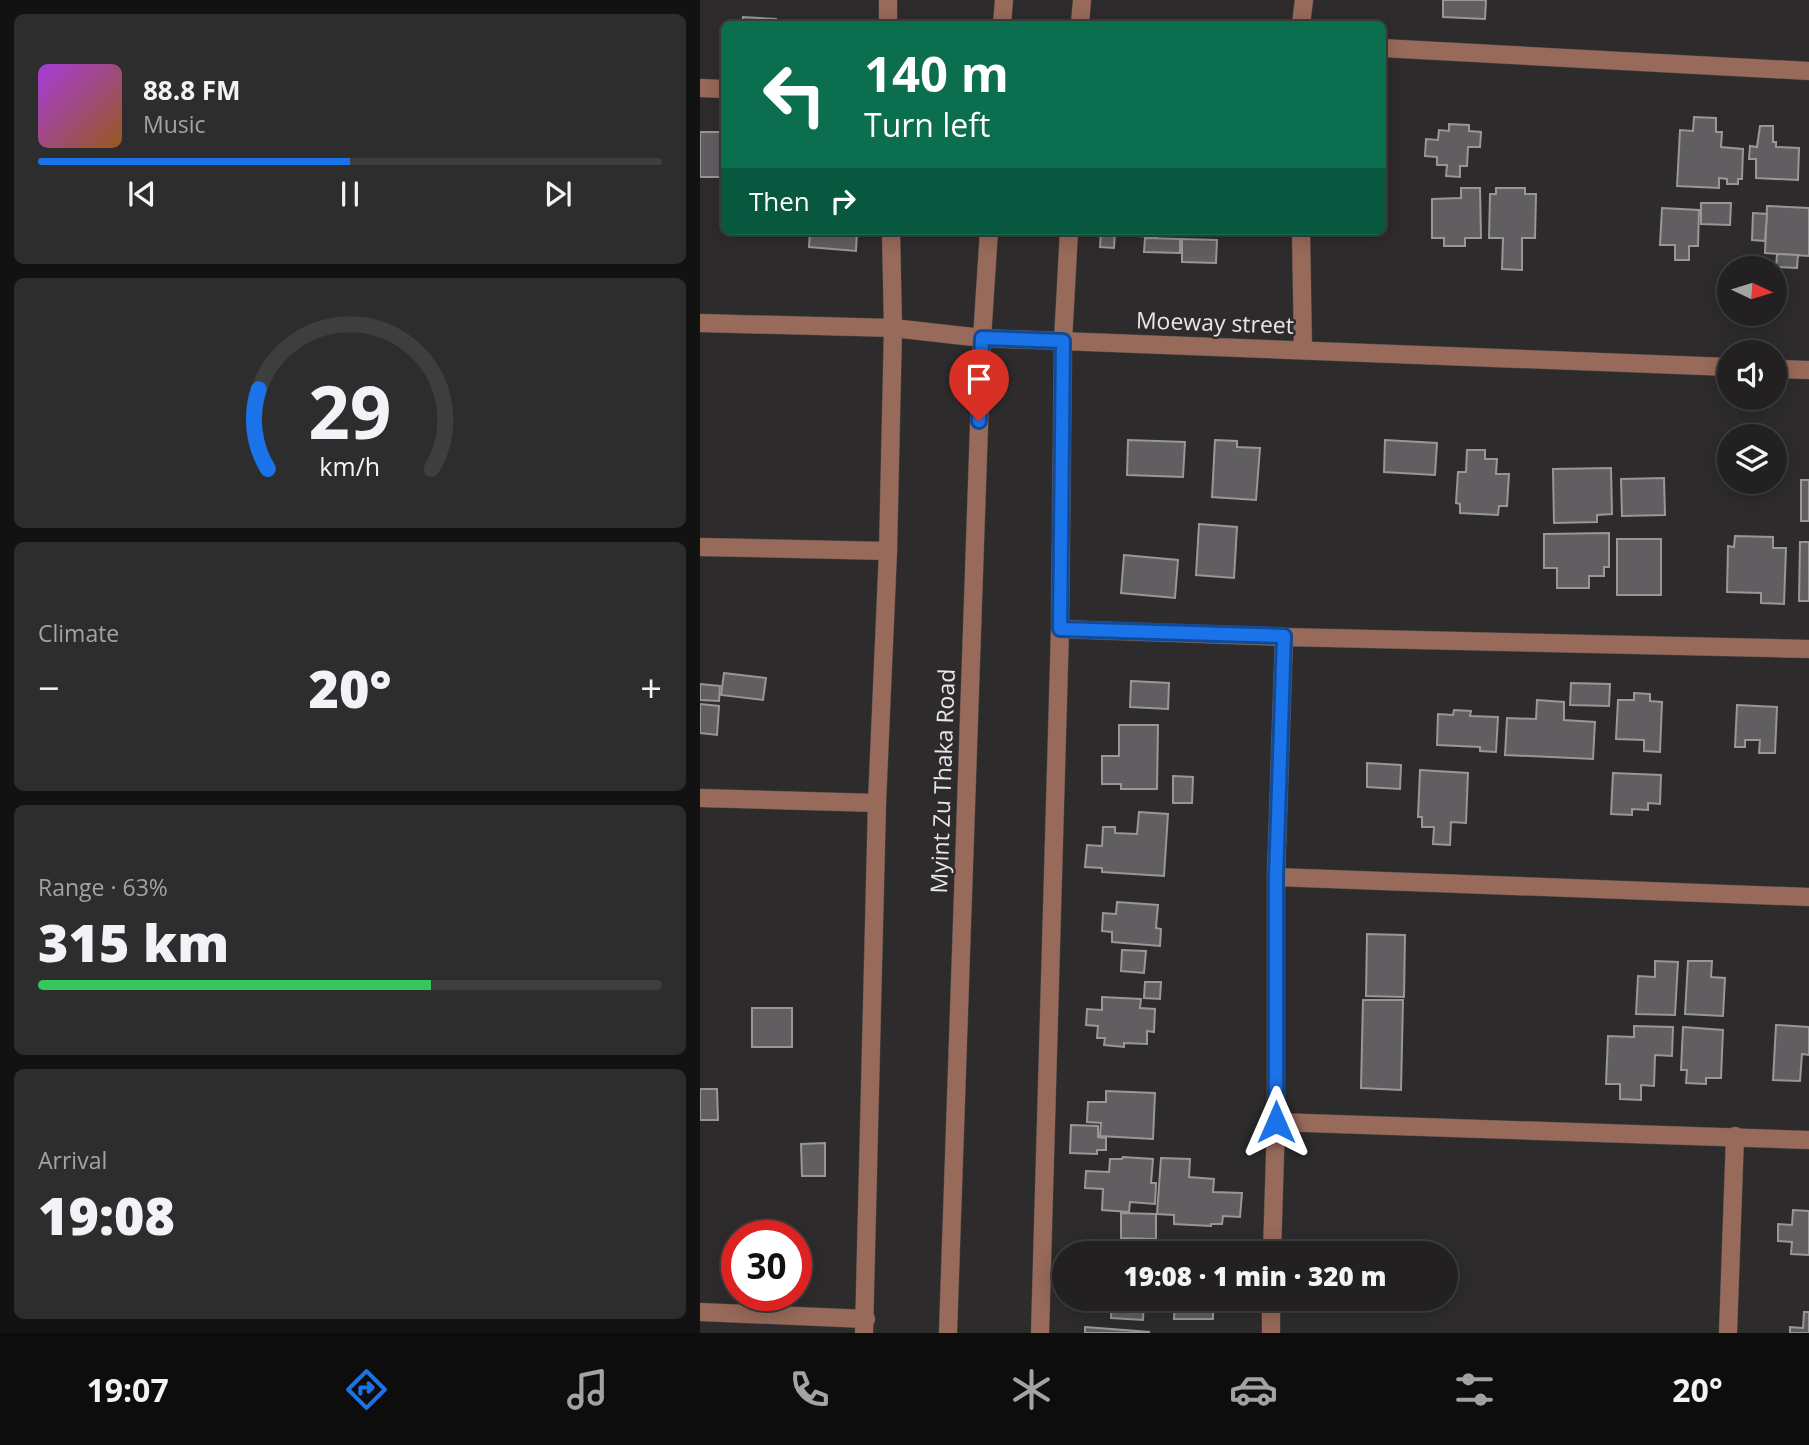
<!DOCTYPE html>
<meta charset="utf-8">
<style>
body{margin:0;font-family:"Open Sans",sans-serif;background:#2e2d2e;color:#f1f3f6;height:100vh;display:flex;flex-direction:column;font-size:26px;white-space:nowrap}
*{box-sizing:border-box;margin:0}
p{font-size:23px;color:#a2a3a5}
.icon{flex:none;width:38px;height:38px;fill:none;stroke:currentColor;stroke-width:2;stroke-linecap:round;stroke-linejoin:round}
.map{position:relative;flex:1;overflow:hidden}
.panel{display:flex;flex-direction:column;gap:14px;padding:14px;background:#131212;width:700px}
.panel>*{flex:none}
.hud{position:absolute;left:21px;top:21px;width:665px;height:214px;border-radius:10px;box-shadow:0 4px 18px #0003,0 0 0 2px #3f3e3f;background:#0b6e4f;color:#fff;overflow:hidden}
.needle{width:46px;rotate:94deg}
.fabs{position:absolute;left:1017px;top:256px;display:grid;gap:14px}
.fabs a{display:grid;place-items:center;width:70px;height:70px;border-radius:50%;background:#222021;box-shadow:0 4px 18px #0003,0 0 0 2px #3f3e3f;font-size:35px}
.speed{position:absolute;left:21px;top:1220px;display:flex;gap:14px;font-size:35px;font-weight:700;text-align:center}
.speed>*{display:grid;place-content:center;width:91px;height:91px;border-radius:50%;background:#222021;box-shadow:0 4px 18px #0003,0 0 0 2px #3f3e3f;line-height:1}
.speed .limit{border:10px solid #d22;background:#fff;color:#111}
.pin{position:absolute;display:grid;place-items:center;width:60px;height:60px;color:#fff;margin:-72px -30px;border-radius:50% 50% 50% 0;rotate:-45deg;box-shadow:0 0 7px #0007}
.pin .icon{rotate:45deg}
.me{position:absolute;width:77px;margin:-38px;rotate:0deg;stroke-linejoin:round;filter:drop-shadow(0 0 5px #0008)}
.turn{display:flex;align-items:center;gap:24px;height:147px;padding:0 28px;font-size:32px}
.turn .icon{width:91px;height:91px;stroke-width:2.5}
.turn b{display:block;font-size:49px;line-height:60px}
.then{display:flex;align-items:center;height:66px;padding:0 28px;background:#0003;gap:14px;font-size:26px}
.big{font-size:52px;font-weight:800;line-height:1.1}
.panel .card{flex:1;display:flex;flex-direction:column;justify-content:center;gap:10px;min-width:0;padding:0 24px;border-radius:10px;background:#2e2d2e}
.panel .dial{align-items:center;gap:0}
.dial svg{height:182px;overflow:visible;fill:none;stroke:#3f3e3f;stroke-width:7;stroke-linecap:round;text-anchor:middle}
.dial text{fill:#f1f3f6;stroke:none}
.song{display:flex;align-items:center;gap:21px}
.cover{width:84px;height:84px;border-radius:10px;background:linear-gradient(135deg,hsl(280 70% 55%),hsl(30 70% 35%))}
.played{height:7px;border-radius:4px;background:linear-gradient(90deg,#1a73e8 50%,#3f3e3f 50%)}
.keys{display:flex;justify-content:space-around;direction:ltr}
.heat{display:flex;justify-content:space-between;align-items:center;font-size:38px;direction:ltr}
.charge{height:10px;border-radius:5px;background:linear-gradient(90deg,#34c759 63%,#3f3e3f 0)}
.trip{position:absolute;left:352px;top:1241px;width:406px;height:70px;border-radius:35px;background:#222021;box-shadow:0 4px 18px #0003,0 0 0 2px #3f3e3f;font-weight:800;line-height:70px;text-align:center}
.dock{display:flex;height:112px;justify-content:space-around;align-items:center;background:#0e0d0d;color:#a2a3a5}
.dock .icon{width:49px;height:49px}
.dock .active{color:#1a73e8}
.dock b{font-size:32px;color:#f1f3f6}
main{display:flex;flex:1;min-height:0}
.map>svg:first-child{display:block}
</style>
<main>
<section class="panel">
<div class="card">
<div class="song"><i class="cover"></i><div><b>88.8 FM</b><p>Music</p></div></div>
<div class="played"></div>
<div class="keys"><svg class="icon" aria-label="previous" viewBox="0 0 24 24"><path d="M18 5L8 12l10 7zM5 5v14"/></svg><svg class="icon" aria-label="pause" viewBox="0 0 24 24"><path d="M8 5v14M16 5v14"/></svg><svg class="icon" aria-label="next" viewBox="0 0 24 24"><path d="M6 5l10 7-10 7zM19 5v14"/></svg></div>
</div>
<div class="card dial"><svg viewBox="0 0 100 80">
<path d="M14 69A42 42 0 1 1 86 69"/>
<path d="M14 69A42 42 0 0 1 10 34" stroke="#1a73e8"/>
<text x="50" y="56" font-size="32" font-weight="700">29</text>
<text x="50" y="72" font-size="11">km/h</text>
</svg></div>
<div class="card"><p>Climate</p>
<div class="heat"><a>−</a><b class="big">20°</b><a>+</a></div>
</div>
<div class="card"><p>Range · 63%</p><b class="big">315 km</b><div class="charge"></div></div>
<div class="card"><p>Arrival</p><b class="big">19:08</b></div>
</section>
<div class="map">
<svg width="1109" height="1333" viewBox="0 0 1109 1333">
<rect width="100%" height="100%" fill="#2e2b2c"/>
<g fill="#605e60" stroke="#999698" stroke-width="2">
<path d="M 743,0 L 786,0 L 785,19 L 743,17 Z"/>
<path d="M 43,17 L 76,19 L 76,24 L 42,24 Z"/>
<path d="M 994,117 L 1016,118 L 1016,132 L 1022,132 L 1021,147 L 1043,149 L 1042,179 L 1038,179 L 1038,184 L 1027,184 L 1027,179 L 1019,178 L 1019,188 L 977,186 L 980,130 L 993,131 Z"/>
<path d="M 749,124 L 769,125 L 769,131 L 781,132 L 780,147 L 768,147 L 767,166 L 760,166 L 760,177 L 746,176 L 747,165 L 737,165 L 737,157 L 725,156 L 726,139 L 738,140 L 739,130 L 749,131 Z"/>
<path d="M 1060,126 L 1073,126 L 1073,142 L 1076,142 L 1076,147 L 1099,148 L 1098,180 L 1056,178 L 1056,159 L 1049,159 L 1050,146 L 1057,147 Z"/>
<rect x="0" y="132" width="24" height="45"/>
<path d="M 761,188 L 780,188 L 781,238 L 765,238 L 765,246 L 744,246 L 744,238 L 732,238 L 732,199 L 761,198 Z"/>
<path d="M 796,188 L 825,188 L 825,194 L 836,194 L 835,238 L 822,238 L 822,270 L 802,269 L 803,238 L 789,238 L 790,194 L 796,194 Z"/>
<path d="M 1001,203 L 1031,203 L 1030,225 L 1001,224 Z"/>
<path d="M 1067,206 L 1109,208 L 1109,256 L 1065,253 Z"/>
<path d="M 962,208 L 999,210 L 998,246 L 989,246 L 989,260 L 975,260 L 975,245 L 960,245 Z"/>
<path d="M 1053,213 L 1067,214 L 1065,241 L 1052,240 Z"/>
<path d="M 110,231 L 157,231 L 156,251 L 109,247 Z"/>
<path d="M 401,231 L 415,231 L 414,248 L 400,247 Z"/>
<path d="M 417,231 L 457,231 L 457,237 L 416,235 Z"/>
<path d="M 445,238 L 480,239 L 480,253 L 444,252 Z"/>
<path d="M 482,239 L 517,240 L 516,263 L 482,262 Z"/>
<path d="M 1077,254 L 1098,255 L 1097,268 L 1076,267 Z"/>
<path d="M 428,440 L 485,442 L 483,477 L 427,475 Z"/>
<path d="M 515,440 L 537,441 L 537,447 L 560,448 L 556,500 L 512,497 Z"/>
<path d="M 685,440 L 737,443 L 735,475 L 684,472 Z"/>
<path d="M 767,450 L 785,450 L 785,459 L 797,459 L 796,474 L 809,474 L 807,506 L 799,506 L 798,515 L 760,513 L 760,504 L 756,503 L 758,472 L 766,472 Z"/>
<path d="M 911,468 L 912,514 L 897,515 L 897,522 L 854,523 L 853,469 Z"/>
<path d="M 964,478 L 965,515 L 922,516 L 921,479 Z"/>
<rect x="1101" y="480" width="8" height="41"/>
<path d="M 499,524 L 537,527 L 534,578 L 496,575 Z"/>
<path d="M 909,533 L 909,567 L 904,567 L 904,576 L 889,576 L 889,588 L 857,588 L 857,568 L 844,568 L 844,534 Z"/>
<path d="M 1035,536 L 1073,537 L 1073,548 L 1086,548 L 1084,604 L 1061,603 L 1061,593 L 1027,592 L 1028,546 L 1034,547 Z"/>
<rect x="917" y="539" width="44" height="56"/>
<path d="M 1100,542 L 1109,542 L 1109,601 L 1099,601 Z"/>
<path d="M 424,555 L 478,560 L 475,598 L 421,593 Z"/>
<path d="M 24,673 L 66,678 L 63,700 L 21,695 Z"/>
<path d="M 431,681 L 469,683 L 468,709 L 430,707 Z"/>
<path d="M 871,683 L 910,684 L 909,706 L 870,705 Z"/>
<path d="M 0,684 L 20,686 L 19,701 L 0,700 Z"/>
<path d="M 934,693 L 950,694 L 950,701 L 962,702 L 960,752 L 944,751 L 944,740 L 916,739 L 918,700 L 934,700 Z"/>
<path d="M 837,700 L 864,702 L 864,720 L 895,722 L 893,759 L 805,755 L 807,718 L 836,719 Z"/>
<path d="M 0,704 L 19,706 L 17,735 L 0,733 Z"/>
<path d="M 1037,705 L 1077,707 L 1075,753 L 1059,753 L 1060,740 L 1045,740 L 1045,747 L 1035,747 Z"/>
<path d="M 754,710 L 771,711 L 770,716 L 798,717 L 796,752 L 780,751 L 780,747 L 737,745 L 738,714 L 753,715 Z"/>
<path d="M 419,725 L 458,725 L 457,789 L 421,789 L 421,784 L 402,784 L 402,756 L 419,756 Z"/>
<path d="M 667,763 L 701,765 L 700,789 L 667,787 Z"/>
<path d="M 720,770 L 768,773 L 766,823 L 751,822 L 750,845 L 733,844 L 734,827 L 722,827 L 722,817 L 718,817 Z"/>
<path d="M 913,773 L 961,775 L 960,804 L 948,803 L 948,810 L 932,809 L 932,815 L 911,814 Z"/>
<path d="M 473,776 L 493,777 L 492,803 L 473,803 Z"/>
<path d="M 439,812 L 468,814 L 464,876 L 402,872 L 402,868 L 385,867 L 387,845 L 402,846 L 403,827 L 415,827 L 415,833 L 437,834 Z"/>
<path d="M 417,902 L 458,905 L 456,928 L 461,929 L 460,946 L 412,942 L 412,932 L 402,931 L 403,913 L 416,914 Z"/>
<path d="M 667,934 L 705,935 L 704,997 L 666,996 Z"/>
<path d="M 422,950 L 446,951 L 444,973 L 421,971 Z"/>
<path d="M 955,961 L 978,962 L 975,1015 L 936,1014 L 938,976 L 955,977 Z"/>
<path d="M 988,961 L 1012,961 L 1011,977 L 1025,978 L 1023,1016 L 985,1014 Z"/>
<path d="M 445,982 L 461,982 L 460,999 L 444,998 Z"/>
<path d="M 402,997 L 441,999 L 440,1008 L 455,1009 L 454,1032 L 447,1031 L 447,1044 L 424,1043 L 424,1047 L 404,1045 L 405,1038 L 397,1038 L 398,1026 L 386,1025 L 387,1009 L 402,1010 Z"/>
<path d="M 663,1000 L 703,1000 L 701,1090 L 661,1088 Z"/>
<rect x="52" y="1008" width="40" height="39"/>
<path d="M 1076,1025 L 1109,1027 L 1109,1055 L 1102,1054 L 1100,1081 L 1073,1080 Z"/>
<path d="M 934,1026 L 973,1027 L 972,1056 L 955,1055 L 954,1086 L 941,1085 L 941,1100 L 920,1099 L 920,1084 L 906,1084 L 908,1036 L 934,1037 Z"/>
<path d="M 983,1027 L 1023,1030 L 1021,1078 L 1006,1078 L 1006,1084 L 986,1083 L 987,1070 L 981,1070 Z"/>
<path d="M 0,1089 L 17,1089 L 18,1120 L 0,1120 Z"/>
<path d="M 406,1091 L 455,1093 L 453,1139 L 400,1136 L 401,1123 L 387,1122 L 388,1102 L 406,1102 Z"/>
<path d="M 371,1125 L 398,1126 L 398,1137 L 406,1138 L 406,1150 L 397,1150 L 397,1154 L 370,1153 Z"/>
<path d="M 125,1143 L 125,1176 L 102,1176 L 101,1144 Z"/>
<path d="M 423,1157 L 453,1159 L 451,1183 L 456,1183 L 455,1204 L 430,1202 L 429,1212 L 402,1210 L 403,1189 L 385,1188 L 386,1171 L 409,1172 L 410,1159 L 422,1159 Z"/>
<path d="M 461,1158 L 490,1159 L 489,1177 L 514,1179 L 513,1192 L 542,1193 L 540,1217 L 523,1216 L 522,1224 L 511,1224 L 511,1226 L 474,1224 L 474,1215 L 457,1214 Z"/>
<path d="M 1093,1210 L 1109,1211 L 1109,1255 L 1091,1254 L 1092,1242 L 1078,1241 L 1078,1224 L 1092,1225 Z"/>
<path d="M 421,1213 L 456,1214 L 456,1239 L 421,1238 Z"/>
<path d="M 416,1246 L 448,1249 L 448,1253 L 415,1253 Z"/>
<path d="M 412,1298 L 444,1298 L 443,1320 L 411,1318 Z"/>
<path d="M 475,1298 L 513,1298 L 513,1319 L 474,1319 Z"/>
<path d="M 1104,1312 L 1109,1312 L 1109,1333 L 1090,1333 L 1090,1327 L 1103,1328 Z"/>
<path d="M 385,1327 L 449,1332 L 449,1333 L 385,1333 Z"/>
</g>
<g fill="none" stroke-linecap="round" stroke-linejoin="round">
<defs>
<g id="minor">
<path d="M 188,24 L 188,0"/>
<path d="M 302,24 L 304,0"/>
<path d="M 380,24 L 382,0"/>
<path d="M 601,24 L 604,0"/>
<path d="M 682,48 L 1109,71"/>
<path d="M 0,88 L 24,89"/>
<path d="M 601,231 L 603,350"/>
<path d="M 0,323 L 193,328 L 282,338 L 1029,367"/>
<path d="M 1074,369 L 1109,370"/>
<path d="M 0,547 L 188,551"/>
<path d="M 360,629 L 584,637 L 576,877 L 576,1122 L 572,1253"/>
<path d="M 584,637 L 1109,649"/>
<path d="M 0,798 L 177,803"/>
<path d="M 576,877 L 1109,897"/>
<path d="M 576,1122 L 1109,1140"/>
<path d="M 0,1312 L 166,1319"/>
<path d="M 164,1333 L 177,803 L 188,551 L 193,328 L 191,231"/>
<path d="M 248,1333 L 282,338 L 289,231"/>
<path d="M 340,1333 L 360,629 L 363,341 L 369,231"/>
<path d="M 571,1333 L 571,1298"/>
<path d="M 1028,1333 L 1035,1136"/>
</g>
</defs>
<use href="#minor" stroke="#4c494a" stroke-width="19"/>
<use href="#minor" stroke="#976a59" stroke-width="18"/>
</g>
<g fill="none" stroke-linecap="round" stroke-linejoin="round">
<defs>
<path id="route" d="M 279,421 L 282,338 L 363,341 L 360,629 L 584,636 L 576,877 L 576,1122"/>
</defs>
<use href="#route" stroke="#114b97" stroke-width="18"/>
<use href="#route" stroke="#1a73e8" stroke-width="12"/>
</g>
<g text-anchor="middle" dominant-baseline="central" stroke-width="5" stroke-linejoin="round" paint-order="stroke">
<g font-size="23" fill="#e8e6e6" stroke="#2e2b2c">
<text transform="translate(515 322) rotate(2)">Moeway street</text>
<text transform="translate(242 781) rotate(-88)">Myint Zu Thaka Road</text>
</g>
</g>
</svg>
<div class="fabs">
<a><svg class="needle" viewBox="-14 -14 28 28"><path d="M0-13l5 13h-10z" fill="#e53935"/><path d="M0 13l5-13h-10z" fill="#a2a3a5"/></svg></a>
<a><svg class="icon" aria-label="sound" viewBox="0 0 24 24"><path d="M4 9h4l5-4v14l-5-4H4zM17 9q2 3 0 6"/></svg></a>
<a><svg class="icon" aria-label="layers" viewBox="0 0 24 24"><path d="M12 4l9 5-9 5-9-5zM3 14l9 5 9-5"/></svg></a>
</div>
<div class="speed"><div class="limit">30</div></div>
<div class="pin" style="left:279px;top:421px;background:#d93025"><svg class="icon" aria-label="arrive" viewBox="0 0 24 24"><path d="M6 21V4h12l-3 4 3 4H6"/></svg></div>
<svg class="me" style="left:576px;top:1122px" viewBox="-20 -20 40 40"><path d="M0-17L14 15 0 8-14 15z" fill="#1a73e8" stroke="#fff" stroke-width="4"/></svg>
<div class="trip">19:08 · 1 min · 320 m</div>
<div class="hud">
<div class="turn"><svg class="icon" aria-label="left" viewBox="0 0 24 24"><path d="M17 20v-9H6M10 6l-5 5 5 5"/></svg><div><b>140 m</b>Turn left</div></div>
<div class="then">Then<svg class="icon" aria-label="right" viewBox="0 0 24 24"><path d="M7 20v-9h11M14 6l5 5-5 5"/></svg></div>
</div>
</div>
</main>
<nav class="dock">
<b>19:07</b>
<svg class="icon active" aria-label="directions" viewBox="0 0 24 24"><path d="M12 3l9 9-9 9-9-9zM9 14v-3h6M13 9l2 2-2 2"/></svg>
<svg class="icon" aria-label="music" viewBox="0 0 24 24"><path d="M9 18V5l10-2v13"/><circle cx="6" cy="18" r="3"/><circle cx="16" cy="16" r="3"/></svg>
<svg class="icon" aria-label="phone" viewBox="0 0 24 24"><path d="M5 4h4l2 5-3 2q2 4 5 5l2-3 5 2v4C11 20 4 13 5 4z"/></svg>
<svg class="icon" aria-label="climate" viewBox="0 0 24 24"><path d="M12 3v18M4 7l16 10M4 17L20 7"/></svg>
<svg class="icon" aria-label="car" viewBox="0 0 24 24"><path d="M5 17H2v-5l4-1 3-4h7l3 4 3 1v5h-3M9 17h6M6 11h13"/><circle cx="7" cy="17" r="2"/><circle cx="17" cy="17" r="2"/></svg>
<svg class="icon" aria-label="filters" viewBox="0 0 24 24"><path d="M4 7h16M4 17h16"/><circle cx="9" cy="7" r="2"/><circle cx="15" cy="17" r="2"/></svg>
<b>20°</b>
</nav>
